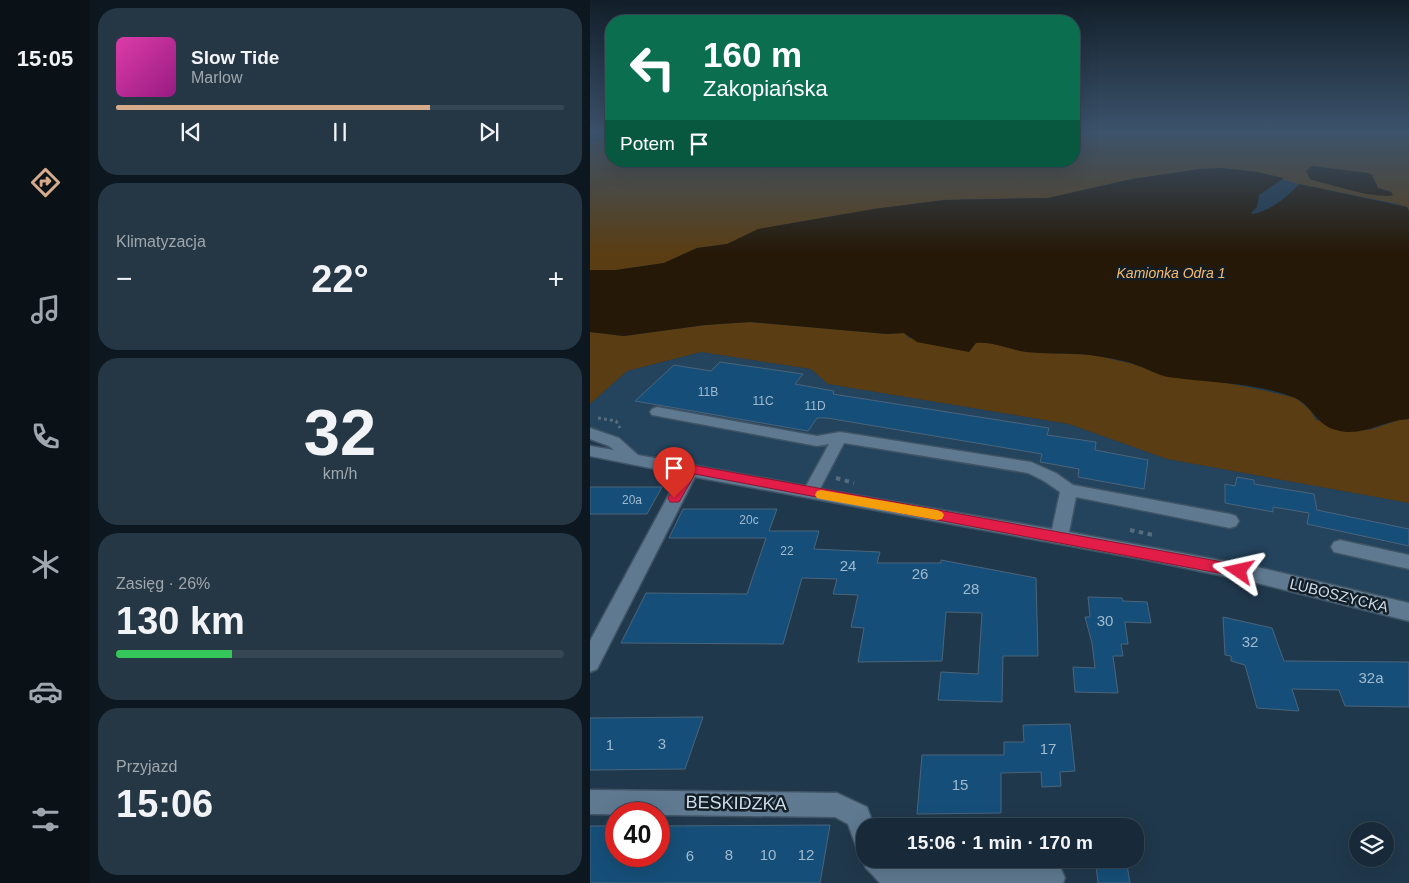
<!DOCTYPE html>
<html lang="pl">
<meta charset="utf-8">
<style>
body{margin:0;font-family:Arial,sans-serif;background:#253644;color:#f1f3f6;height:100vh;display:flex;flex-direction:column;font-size:19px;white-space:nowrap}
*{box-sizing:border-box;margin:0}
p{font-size:16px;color:#9fa7ae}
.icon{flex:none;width:28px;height:28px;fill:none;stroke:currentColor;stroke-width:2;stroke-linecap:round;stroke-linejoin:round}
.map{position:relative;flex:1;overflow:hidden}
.sheet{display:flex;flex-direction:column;gap:8px;padding:8px;background:#0d171f;width:500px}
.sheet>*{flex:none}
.guide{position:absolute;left:15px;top:15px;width:475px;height:152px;border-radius:20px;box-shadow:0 5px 20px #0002,0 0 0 1px #364653;background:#0b6e4f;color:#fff;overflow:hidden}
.fabs{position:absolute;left:759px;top:822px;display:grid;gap:10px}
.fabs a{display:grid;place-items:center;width:45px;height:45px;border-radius:50%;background:#182a39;box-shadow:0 5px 20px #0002,0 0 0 1px #364653;font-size:25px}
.speed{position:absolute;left:15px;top:802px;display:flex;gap:10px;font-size:25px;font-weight:700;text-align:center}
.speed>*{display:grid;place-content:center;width:65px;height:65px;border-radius:50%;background:#182a39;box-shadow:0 5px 20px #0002,0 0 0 1px #364653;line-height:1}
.speed .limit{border:8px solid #d22;background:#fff;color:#111}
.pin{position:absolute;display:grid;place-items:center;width:42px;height:42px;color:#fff;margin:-51px -21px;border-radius:50% 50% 50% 0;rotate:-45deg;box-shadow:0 0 5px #0007}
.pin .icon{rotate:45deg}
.me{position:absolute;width:55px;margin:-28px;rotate:281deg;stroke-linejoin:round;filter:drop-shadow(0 0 4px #0008)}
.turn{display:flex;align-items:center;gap:18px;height:105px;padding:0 15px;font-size:22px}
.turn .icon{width:65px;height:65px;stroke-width:2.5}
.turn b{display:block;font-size:35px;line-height:42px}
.then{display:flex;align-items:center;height:48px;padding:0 15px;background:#0003;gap:10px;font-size:19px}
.big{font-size:38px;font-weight:700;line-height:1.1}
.sheet .widget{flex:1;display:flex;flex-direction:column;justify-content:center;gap:8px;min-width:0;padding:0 18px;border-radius:20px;background:#253644}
.sheet .dial{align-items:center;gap:0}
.dial b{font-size:65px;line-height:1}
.song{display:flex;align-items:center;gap:15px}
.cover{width:60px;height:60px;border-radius:8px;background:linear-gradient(135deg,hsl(320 70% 55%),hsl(310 70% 35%))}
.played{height:5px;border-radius:2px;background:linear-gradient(90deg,#d6ab8b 70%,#364653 70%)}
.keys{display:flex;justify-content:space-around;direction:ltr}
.heat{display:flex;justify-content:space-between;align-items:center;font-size:28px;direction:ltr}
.charge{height:8px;border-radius:4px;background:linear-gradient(90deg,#34c759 26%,#364653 0)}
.trip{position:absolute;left:266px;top:818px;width:288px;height:50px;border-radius:20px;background:#182a39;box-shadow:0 5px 20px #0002,0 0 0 1px #364653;font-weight:700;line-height:50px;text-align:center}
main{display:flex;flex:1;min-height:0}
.dock{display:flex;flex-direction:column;width:90px;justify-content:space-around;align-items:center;background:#0a1117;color:#9fa7ae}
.dock .icon{width:35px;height:35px}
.dock .current{color:#d6ab8b}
.dock b{font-size:22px;color:#f1f3f6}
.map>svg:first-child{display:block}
</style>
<main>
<nav class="dock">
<b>15:05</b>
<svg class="icon current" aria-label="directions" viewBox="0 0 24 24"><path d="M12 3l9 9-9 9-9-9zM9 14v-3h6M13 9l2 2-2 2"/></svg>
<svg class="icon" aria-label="music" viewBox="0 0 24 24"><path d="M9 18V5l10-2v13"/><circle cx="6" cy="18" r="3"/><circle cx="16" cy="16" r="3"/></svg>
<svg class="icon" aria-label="phone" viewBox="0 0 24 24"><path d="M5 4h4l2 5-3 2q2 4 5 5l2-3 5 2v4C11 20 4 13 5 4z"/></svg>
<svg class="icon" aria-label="climate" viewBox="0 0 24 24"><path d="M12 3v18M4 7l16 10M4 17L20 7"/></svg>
<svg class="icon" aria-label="car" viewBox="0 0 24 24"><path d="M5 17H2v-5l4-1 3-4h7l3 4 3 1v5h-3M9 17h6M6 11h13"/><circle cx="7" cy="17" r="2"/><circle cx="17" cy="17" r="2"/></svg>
<svg class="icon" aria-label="filters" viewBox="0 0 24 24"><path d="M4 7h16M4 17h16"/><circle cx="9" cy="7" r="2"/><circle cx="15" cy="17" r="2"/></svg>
</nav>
<section class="sheet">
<div class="widget">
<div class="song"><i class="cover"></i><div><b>Slow Tide</b><p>Marlow</p></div></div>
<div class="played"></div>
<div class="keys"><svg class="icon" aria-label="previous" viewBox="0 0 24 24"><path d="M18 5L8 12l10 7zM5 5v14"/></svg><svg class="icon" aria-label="pause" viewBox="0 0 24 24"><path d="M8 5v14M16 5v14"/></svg><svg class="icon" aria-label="next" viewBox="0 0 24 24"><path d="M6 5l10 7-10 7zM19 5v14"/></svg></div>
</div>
<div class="widget"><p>Klimatyzacja</p>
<div class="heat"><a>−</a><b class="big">22°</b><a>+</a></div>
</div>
<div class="widget dial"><b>32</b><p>km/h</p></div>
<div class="widget"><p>Zasięg · 26%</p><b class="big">130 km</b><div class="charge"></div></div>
<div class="widget"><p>Przyjazd</p><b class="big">15:06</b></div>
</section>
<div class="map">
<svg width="819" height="883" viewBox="0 0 819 883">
<rect width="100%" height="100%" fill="#20384c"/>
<path fill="#24435c" d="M 111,352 L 221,369 L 239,384 L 479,424 L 577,459 L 819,503 L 819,612 L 742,593 L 43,458 L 0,433 L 0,404 L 37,371 Z"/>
<g fill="#5a3d12" fill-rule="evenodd">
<path d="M 484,131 L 819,131 L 819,211 L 817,207 L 808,204 L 709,184 L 667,172 L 632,168 L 610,169 L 542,179 L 458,198 L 354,200 L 284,209 L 186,226 L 137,244 L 107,248 L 74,263 L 26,270 L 0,270 L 0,144 L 21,137 L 21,161 L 484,161 ZM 722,166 L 782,175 L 788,188 L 801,192 L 797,196 L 720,179 Z"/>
<path d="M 160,322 L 297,334 L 314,333 L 319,338 L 395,342 L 437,352 L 504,355 L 543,364 L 576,376 L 626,381 L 672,390 L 706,398 L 720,410 L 726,420 L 779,430 L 809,420 L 819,419 L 819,503 L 577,459 L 479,424 L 238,384 L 221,369 L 111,352 L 37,371 L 0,404 L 0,332 L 34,336 L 115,325 Z"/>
</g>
<g fill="#251806">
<path d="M 722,166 L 778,173 L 782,175 L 788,188 L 801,192 L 803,195 C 789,200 737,184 720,179 L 716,171 Z"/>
<path d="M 632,168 L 667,172 L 694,178 L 669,195 L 667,207 L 661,213 L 663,214 C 682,210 696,198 709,184 L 817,207 L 819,211 L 819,419 C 793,420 772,438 746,430 C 726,425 722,405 705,398 C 668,382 617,383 578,377 C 567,375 556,368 546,365 C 534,360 519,358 506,356 C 483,352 460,355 437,352 C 420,350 403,341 386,343 L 379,352 L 327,342 L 314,333 L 297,334 L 160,322 L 115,325 L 34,336 L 0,332 L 0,270 L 26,270 L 74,263 L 107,248 L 137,244 L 168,229 L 284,209 L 354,200 L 458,198 L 542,179 L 610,169 Z"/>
</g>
<g fill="#154f79" stroke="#4b647a">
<path d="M 130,362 L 213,374 L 205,384 L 244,391 L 243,394 L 459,428 L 457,435 L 506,442 L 505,450 L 558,460 L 554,489 L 488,477 L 489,469 L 450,462 L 452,454 L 237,418 L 227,418 L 218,431 L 45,401 L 84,365 L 121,371 Z"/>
<path d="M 647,477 L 664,480 L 664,484 L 724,494 L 727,510 L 819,529 L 819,546 L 717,524 L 719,513 L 683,507 L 683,512 L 635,503 L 635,484 L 645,486 Z"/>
<path d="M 0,487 L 72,487 L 57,514 L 0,514 Z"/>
<path d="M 93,509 L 187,509 L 179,531 L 229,531 L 224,549 L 290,552 L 287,563 L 351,563 L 351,560 L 446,578 L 448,656 L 413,656 L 412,702 L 348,700 L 351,672 L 388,674 L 392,613 L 356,612 L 352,661 L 268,662 L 274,628 L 261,627 L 268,595 L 243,594 L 247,579 L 212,578 L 193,644 L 31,643 L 56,593 L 157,594 L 176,538 L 79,538 Z"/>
<path d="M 498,597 L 532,598 L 533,601 L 557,602 L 561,623 L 535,622 L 538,644 L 531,644 L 533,656 L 523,656 L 528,693 L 485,692 L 483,667 L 505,668 L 502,643 L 495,617 L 500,617 Z"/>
<path d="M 633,617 L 682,628 L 694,661 L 819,662 L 819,707 L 755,706 L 749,690 L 702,689 L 709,711 L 667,708 L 655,665 L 641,661 L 641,656 L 635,655 Z"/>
<path d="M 113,717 L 95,769 L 0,770 L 0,718 Z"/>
<path d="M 480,724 L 485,771 L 470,772 L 471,786 L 452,787 L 451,772 L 411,773 L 411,813 L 327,814 L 332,755 L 414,755 L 414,742 L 434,742 L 433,725 Z"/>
<path d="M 240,825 L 230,883 L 0,883 L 0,826 L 26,826 L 26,856 L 69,856 L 69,826 Z"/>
<path d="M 505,859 L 536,859 L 540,883 L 508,883 Z"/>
</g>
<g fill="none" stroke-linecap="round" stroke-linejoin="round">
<defs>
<g id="minor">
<path d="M 67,407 L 227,436 L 250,432 L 441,462 L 466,473 L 483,485 L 640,514 L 646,516 L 649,521 L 646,526 L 640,528 L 486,497 L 479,532 L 667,567 L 819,603 L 819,621 L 667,583 L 557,560 L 105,477 L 7,669 L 0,672 L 0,641 L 90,474 L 0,456 L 0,446 L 24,450 L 19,446 L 0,439 L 0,428 L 29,438 L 48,455 L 216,486 L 239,444 L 227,446 L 62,415 L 60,412 L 62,409 ZM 254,443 L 438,473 L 454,481 L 470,492 L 462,529 L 230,489 Z"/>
<path d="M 750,540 L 819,555 L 819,569 L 744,552 L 741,547 L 744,542 Z"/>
<path d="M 0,790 L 247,793 L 277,807 L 284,826 L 275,826 L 275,850 L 266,846 L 258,824 L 245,817 L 0,814 Z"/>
<path d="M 275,852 L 275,859 L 303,859 L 313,869 L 462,865 L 471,869 L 475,878 L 473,883 L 290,883 L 276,868 L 272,859 Z"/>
</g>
</defs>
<use href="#minor" stroke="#3f5465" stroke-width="3"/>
<path stroke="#566c7d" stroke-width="3" stroke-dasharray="3 3" stroke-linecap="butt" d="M 8,418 L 26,421 L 30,428"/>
<g stroke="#566c7d" stroke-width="4" stroke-dasharray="4.5 4.5" stroke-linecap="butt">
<path d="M 246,478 L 264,483"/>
<path d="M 540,530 L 563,535"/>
</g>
<use href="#minor" fill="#5f7990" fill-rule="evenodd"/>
</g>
<linearGradient id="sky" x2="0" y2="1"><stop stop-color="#121f2a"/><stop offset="0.52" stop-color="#3c536c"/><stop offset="1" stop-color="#3c536c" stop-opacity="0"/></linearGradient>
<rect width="819" height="254" fill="url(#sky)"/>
<path fill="#e11d48" stroke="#92132f" d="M 102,465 L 649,565 L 654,567 L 656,571 L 654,575 L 649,577 L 105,474 L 89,502 L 80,502 L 78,498 C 84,488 90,469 102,465 Z"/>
<path fill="#f59e0b" d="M 231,490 L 347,510 L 352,512 L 354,515 L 352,519 L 347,520 L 231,499 L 227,498 L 225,495 L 227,491 Z"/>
<g text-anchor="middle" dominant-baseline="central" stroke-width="5" stroke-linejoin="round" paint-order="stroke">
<g font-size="12" fill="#a0bace">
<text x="118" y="392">11B</text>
<text x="173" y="401">11C</text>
<text x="225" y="406">11D</text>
<text x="42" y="500">20a</text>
<text x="159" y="520">20c</text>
<text x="197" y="551">22</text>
</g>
<g font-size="14" font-style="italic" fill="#f8bb6a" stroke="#131e27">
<text x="581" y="273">Kamionka Odra 1</text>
</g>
<g font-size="15" fill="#a0bace">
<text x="258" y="565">24</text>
<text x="330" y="573">26</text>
<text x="381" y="588">28</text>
<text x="515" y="620">30</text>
<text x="660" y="641">32</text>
<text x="781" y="677">32a</text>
<text x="72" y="743">3</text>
<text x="20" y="744">1</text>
<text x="458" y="748">17</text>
<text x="370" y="784">15</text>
<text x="139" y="854">8</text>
<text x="178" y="854">10</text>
<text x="216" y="854">12</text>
<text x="100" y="855">6</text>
</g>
<g font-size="15" fill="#ceddea" stroke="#131e27">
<text transform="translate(749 595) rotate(14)">LUBOSZYCKA</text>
</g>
<g font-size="18" fill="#ceddea" stroke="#131e27">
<text transform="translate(146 803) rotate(1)">BESKIDZKA</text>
</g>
</g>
</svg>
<div class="fabs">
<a><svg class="icon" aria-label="layers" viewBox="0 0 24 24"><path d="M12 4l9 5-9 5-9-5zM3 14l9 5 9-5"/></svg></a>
</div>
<div class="speed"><div class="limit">40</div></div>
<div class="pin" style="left:84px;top:498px;background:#d93025"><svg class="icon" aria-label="arrive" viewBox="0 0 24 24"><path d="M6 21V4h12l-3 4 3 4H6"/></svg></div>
<svg class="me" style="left:649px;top:571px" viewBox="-20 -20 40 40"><path d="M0-17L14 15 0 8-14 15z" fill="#e11d48" stroke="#fff" stroke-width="4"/></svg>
<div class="trip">15:06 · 1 min · 170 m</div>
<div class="guide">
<div class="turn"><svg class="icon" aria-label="left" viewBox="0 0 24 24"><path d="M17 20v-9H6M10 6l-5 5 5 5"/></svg><div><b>160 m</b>Zakopiańska</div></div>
<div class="then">Potem<svg class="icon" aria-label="arrive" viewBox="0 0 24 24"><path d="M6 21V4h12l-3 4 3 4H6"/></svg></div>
</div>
</div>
</main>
